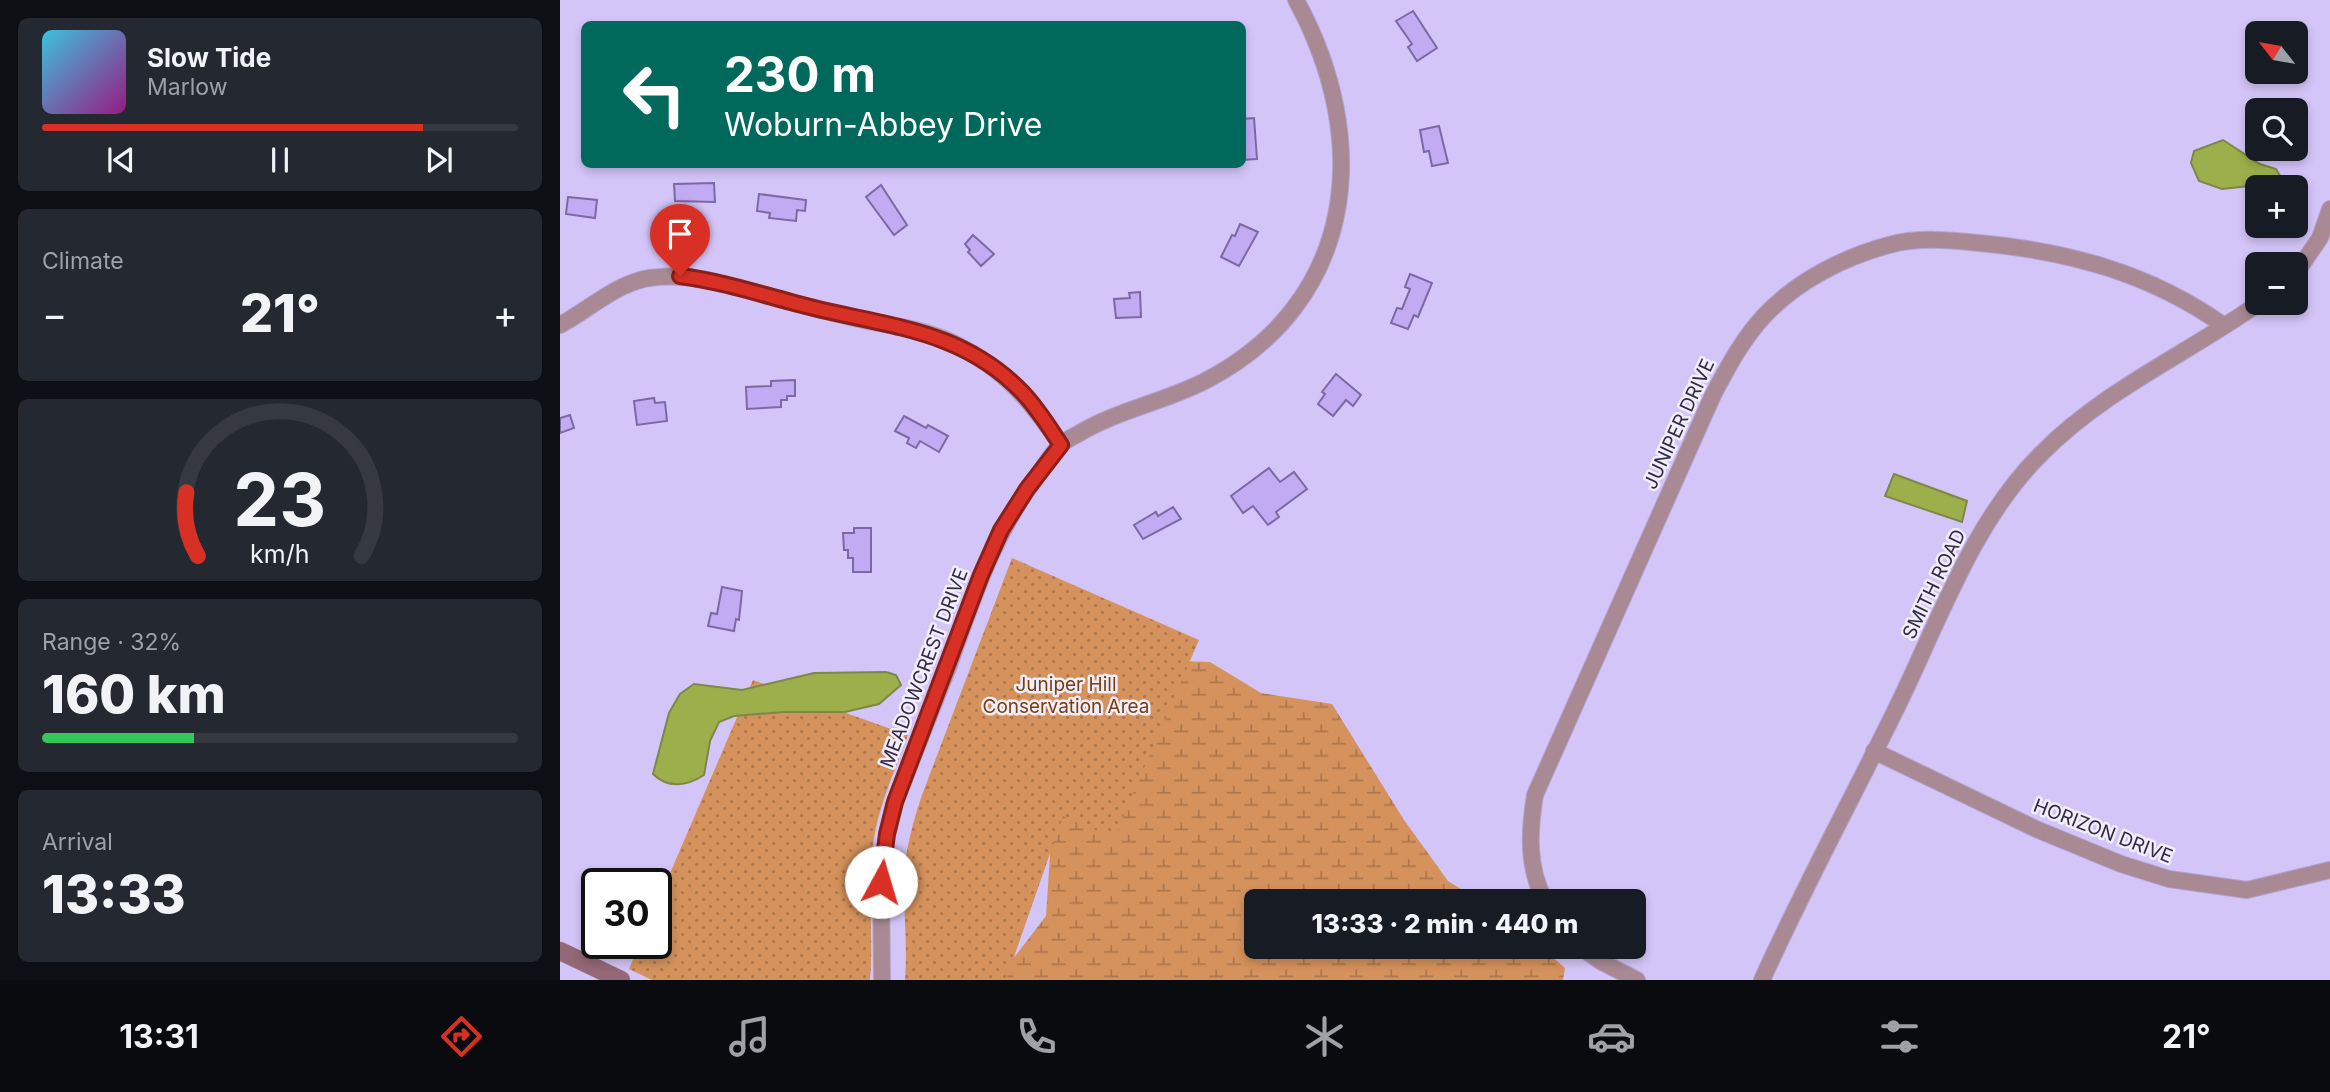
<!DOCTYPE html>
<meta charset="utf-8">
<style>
body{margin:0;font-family:Inter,sans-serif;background:#242831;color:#f1f3f6;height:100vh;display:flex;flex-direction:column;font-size:26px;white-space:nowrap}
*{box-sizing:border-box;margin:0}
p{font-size:23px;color:#9ea1a6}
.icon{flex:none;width:38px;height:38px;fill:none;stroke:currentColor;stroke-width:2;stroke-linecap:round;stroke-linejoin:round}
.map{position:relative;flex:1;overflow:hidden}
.panel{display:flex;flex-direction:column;gap:18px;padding:18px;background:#0d0f14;width:560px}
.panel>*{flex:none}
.top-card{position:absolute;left:21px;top:21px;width:665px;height:147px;border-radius:10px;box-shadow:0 4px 10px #0003;background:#00695c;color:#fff;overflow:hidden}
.needle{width:46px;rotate:301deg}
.fabs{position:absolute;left:1685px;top:21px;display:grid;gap:14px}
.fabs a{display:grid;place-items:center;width:63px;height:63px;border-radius:10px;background:#171b24;box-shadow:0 4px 10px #0003;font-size:35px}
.speed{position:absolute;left:21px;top:868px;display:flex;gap:14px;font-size:35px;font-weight:700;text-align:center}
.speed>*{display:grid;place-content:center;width:91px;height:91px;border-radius:50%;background:#171b24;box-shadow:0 4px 10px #0003;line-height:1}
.speed .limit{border:4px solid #111;border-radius:10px;background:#fff;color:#111}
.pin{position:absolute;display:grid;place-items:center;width:60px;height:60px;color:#fff;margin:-72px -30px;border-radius:50% 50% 50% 0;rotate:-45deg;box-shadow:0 0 7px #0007}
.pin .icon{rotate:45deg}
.me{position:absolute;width:77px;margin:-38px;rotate:6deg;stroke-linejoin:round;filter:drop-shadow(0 0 5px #0008)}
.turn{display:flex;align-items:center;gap:24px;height:147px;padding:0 28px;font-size:32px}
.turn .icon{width:91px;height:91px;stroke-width:2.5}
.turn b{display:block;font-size:49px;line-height:60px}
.big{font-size:52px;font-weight:800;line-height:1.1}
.panel .tile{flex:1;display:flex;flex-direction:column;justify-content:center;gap:10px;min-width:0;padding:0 24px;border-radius:10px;background:#242831}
.panel .dial{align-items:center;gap:0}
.dial svg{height:182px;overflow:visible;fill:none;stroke:#363941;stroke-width:7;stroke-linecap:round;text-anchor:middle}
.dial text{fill:#f1f3f6;stroke:none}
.song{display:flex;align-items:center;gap:21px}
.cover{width:84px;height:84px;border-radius:10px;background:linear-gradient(135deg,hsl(190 70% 55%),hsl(310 70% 35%))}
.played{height:7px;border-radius:4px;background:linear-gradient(90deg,#d93025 80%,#363941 80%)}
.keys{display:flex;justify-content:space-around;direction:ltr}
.heat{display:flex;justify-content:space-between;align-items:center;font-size:38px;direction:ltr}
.charge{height:10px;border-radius:5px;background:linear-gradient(90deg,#34c759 32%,#363941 0)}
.trip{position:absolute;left:684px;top:889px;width:402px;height:70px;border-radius:10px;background:#171b24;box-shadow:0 4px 10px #0003;font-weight:800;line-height:70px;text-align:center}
.tab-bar{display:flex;height:112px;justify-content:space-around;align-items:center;background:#090b0e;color:#9ea1a6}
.tab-bar .icon{width:49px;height:49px}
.tab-bar .selected{color:#d93025}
.tab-bar b{font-size:32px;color:#f1f3f6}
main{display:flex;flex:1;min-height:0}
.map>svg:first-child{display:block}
</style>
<main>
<section class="panel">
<div class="tile">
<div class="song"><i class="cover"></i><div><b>Slow Tide</b><p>Marlow</p></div></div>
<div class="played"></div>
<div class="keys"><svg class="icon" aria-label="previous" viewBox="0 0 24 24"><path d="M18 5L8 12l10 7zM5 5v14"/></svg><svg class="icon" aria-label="pause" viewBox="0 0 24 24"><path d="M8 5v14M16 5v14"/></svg><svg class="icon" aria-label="next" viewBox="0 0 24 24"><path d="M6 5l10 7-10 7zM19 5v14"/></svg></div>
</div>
<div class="tile"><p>Climate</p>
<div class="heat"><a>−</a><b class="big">21°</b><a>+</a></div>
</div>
<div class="tile dial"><svg viewBox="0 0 100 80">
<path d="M14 69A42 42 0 1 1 86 69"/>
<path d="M14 69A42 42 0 0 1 9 41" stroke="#d93025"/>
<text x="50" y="56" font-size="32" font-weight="700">23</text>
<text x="50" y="72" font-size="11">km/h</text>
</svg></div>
<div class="tile"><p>Range · 32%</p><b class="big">160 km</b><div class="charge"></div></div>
<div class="tile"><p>Arrival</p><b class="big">13:33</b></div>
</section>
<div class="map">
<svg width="1770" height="980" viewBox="0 0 1770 980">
<defs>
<pattern id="wetland-marsh" width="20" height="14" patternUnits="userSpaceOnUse" patternTransform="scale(1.75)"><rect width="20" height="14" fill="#d5925c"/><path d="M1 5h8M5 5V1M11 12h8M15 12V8" fill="none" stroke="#ad774e"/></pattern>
<pattern id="park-dots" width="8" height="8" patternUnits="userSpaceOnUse" patternTransform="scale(1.75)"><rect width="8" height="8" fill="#d5925c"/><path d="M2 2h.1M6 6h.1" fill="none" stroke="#ad774e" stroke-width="1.8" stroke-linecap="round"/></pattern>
</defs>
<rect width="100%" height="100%" fill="#d4c5f8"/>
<path fill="url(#wetland-marsh)" d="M 581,660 L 650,662 L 701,693 L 772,704 L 844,820 L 888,881 L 920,901 L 696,901 L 696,947 L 981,947 L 1005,968 L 1003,980 L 430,980 L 456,955 L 486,916 L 490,855 L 426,662 Z"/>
<g fill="url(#park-dots)">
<path d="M 452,558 L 639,640 L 554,838 L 503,816 L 446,980 L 345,980 C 348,945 343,910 344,875 C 346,847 353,822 362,795 Z"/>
<path d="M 193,680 L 348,735 C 336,768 320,802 314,838 C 306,885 314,933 310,980 L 92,980 L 69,969 L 80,943 L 96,943 L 96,906 Z"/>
</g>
<g fill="#9daf4b" stroke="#7d8749" stroke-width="2">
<path d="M 1663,140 L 1700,164 L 1716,169 L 1727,187 L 1698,187 L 1697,190 L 1690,186 L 1662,189 L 1639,181 L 1631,163 L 1634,151 Z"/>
<path d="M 1334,474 L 1407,501 L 1402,522 L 1325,496 Z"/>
<path d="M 326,672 L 336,675 L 341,685 L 319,704 L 285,712 L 224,712 L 174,716 L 159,722 L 150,741 L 144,775 C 127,786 108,789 93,774 L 109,713 L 120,694 L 134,684 L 182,690 L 254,673 Z"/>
</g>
<g fill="#c2abf3" stroke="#7b69a2" stroke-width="2">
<path d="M 853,11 L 877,48 L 857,61 L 848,47 L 852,44 L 836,21 Z"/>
<path d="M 694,118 L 697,159 L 682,160 L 682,119 Z"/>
<path d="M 879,126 L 888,163 L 872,166 L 869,151 L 864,152 L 860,130 Z"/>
<path d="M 154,183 L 155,202 L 115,201 L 114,184 Z"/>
<path d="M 321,185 L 347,225 L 334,235 L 306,197 Z"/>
<path d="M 199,194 L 246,200 L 245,211 L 237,210 L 236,221 L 209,218 L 210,213 L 197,211 Z"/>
<path d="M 8,197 L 37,200 L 35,218 L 6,214 Z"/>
<path d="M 680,224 L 698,232 L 679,266 L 661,257 L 672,235 L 675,236 Z"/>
<path d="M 413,235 L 434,254 L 421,266 L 408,252 L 410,250 L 405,244 Z"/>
<path d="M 850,274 L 872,283 L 858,317 L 854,315 L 848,329 L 831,323 L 837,308 L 842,309 L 850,289 L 845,287 Z"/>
<path d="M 580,292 L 581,317 L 556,318 L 554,299 L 570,298 L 569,293 Z"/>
<path d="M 776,374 L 801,395 L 793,406 L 786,400 L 773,416 L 758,404 L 765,394 L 762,392 Z"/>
<path d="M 235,380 L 235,396 L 227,396 L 227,400 L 221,400 L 221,407 L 187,409 L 186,387 L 211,386 L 211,381 Z"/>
<path d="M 94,398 L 95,403 L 105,402 L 107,421 L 77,425 L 74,401 Z"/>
<path d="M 10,415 L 14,428 L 0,433 L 0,418 Z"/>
<path d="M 344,416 L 366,428 L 368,425 L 388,436 L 379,452 L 360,441 L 356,448 L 347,443 L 349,438 L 335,431 Z"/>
<path d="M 709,468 L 720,482 L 734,472 L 747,489 L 716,512 L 719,517 L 708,525 L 693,506 L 683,513 L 671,496 Z"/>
<path d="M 613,507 L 621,519 L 583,539 L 574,525 L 596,512 L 598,516 Z"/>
<path d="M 294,528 L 311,528 L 311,572 L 293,572 L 293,558 L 288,558 L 288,550 L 284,550 L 283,533 L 294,533 Z"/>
<path d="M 162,587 L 182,591 L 179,620 L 176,619 L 174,631 L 148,626 L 151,613 L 157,614 Z"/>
</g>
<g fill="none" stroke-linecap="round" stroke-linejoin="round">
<defs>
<g id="street">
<path d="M 1736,273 L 1760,238 L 1770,209"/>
<path d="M 0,325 C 30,309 55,284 89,278 C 129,272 166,284 204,295 C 231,302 259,310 286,316 C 324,326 364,327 399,346 C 447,372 470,400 501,445"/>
<path d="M 1314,751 L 1476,829 L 1561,864 L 1609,879 L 1687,890 L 1770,870"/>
<path d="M 985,901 C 967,867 969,832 975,795 L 1153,395 C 1168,367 1183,338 1205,315 C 1237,281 1284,257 1329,245 C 1358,237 1389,240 1419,243 C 1507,251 1590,273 1663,325"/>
<path d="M 1020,947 L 1042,962 L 1077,980"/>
<path d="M 322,980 L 321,882 L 327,834 L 335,802 C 353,757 371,711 389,665 C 414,596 433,534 478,475 C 485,465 492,453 500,445 C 505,441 512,437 518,434 C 558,410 604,402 645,381 C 797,302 813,141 736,0"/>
<path d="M 1202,980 C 1244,887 1293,797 1338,705 C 1379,621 1414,519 1482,453 C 1544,390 1627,354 1699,303"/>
</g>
<path id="secondary" d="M 0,951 L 61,980"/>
</defs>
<use href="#street" stroke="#b1a3d0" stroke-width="18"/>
<use href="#secondary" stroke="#b1a3d0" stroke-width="19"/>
<use href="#street" stroke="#a98993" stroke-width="16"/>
<use href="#secondary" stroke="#946876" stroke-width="18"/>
</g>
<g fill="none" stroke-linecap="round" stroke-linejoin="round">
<defs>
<path id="route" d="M 120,276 C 166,282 209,297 254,308 C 332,327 404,331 463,393 C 478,409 489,427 501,445 L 467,489 L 441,530 L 421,575 L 335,802 L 327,834 L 321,882"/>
</defs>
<use href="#route" stroke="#8d1f18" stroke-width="18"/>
<use href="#route" stroke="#d93025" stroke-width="12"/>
</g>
<g text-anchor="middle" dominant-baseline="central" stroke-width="5" stroke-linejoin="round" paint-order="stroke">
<g font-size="19" fill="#332b44" stroke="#f1edfa">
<text transform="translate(1119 424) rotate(-65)">JUNIPER DRIVE</text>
<text transform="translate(1374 584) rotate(-64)">SMITH ROAD</text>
<text transform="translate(364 668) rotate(-69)">MEADOWCREST DRIVE</text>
<text transform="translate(1543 831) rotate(21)">HORIZON DRIVE</text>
</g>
<g font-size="19" fill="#76410f" stroke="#f1edfa">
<text x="506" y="684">Juniper Hill<tspan x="506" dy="22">Conservation Area</tspan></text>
</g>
</g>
</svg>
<div class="fabs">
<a><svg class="needle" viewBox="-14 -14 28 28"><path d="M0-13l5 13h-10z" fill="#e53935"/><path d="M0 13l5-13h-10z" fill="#9ea1a6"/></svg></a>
<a><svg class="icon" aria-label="search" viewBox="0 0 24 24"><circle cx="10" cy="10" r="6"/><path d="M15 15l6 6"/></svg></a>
<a>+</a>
<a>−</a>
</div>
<div class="speed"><div class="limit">30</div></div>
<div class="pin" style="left:120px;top:276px;background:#d93025"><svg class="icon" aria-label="arrive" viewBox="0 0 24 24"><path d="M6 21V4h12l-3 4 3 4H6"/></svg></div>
<svg class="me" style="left:321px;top:882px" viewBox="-20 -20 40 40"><circle r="19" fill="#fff"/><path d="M0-13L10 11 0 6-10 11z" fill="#d93025"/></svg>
<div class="trip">13:33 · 2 min · 440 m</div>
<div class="top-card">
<div class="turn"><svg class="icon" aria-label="left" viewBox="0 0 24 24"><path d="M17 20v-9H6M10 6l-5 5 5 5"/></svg><div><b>230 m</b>Woburn-Abbey Drive</div></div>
</div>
</div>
</main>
<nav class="tab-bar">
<b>13:31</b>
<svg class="icon selected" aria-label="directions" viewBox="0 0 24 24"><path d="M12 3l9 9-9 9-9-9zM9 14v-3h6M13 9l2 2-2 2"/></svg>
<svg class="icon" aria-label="music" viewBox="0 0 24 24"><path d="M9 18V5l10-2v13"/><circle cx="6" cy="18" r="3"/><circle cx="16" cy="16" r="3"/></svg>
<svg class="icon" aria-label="phone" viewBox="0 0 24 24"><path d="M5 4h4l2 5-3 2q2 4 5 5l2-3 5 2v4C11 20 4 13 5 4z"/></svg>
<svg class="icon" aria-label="climate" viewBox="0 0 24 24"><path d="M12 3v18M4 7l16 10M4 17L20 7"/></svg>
<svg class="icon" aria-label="car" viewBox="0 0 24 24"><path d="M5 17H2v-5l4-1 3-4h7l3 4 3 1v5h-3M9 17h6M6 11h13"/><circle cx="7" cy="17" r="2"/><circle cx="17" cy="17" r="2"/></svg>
<svg class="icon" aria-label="filters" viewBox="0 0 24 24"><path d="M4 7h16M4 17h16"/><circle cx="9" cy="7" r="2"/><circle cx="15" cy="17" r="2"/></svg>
<b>21°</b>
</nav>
